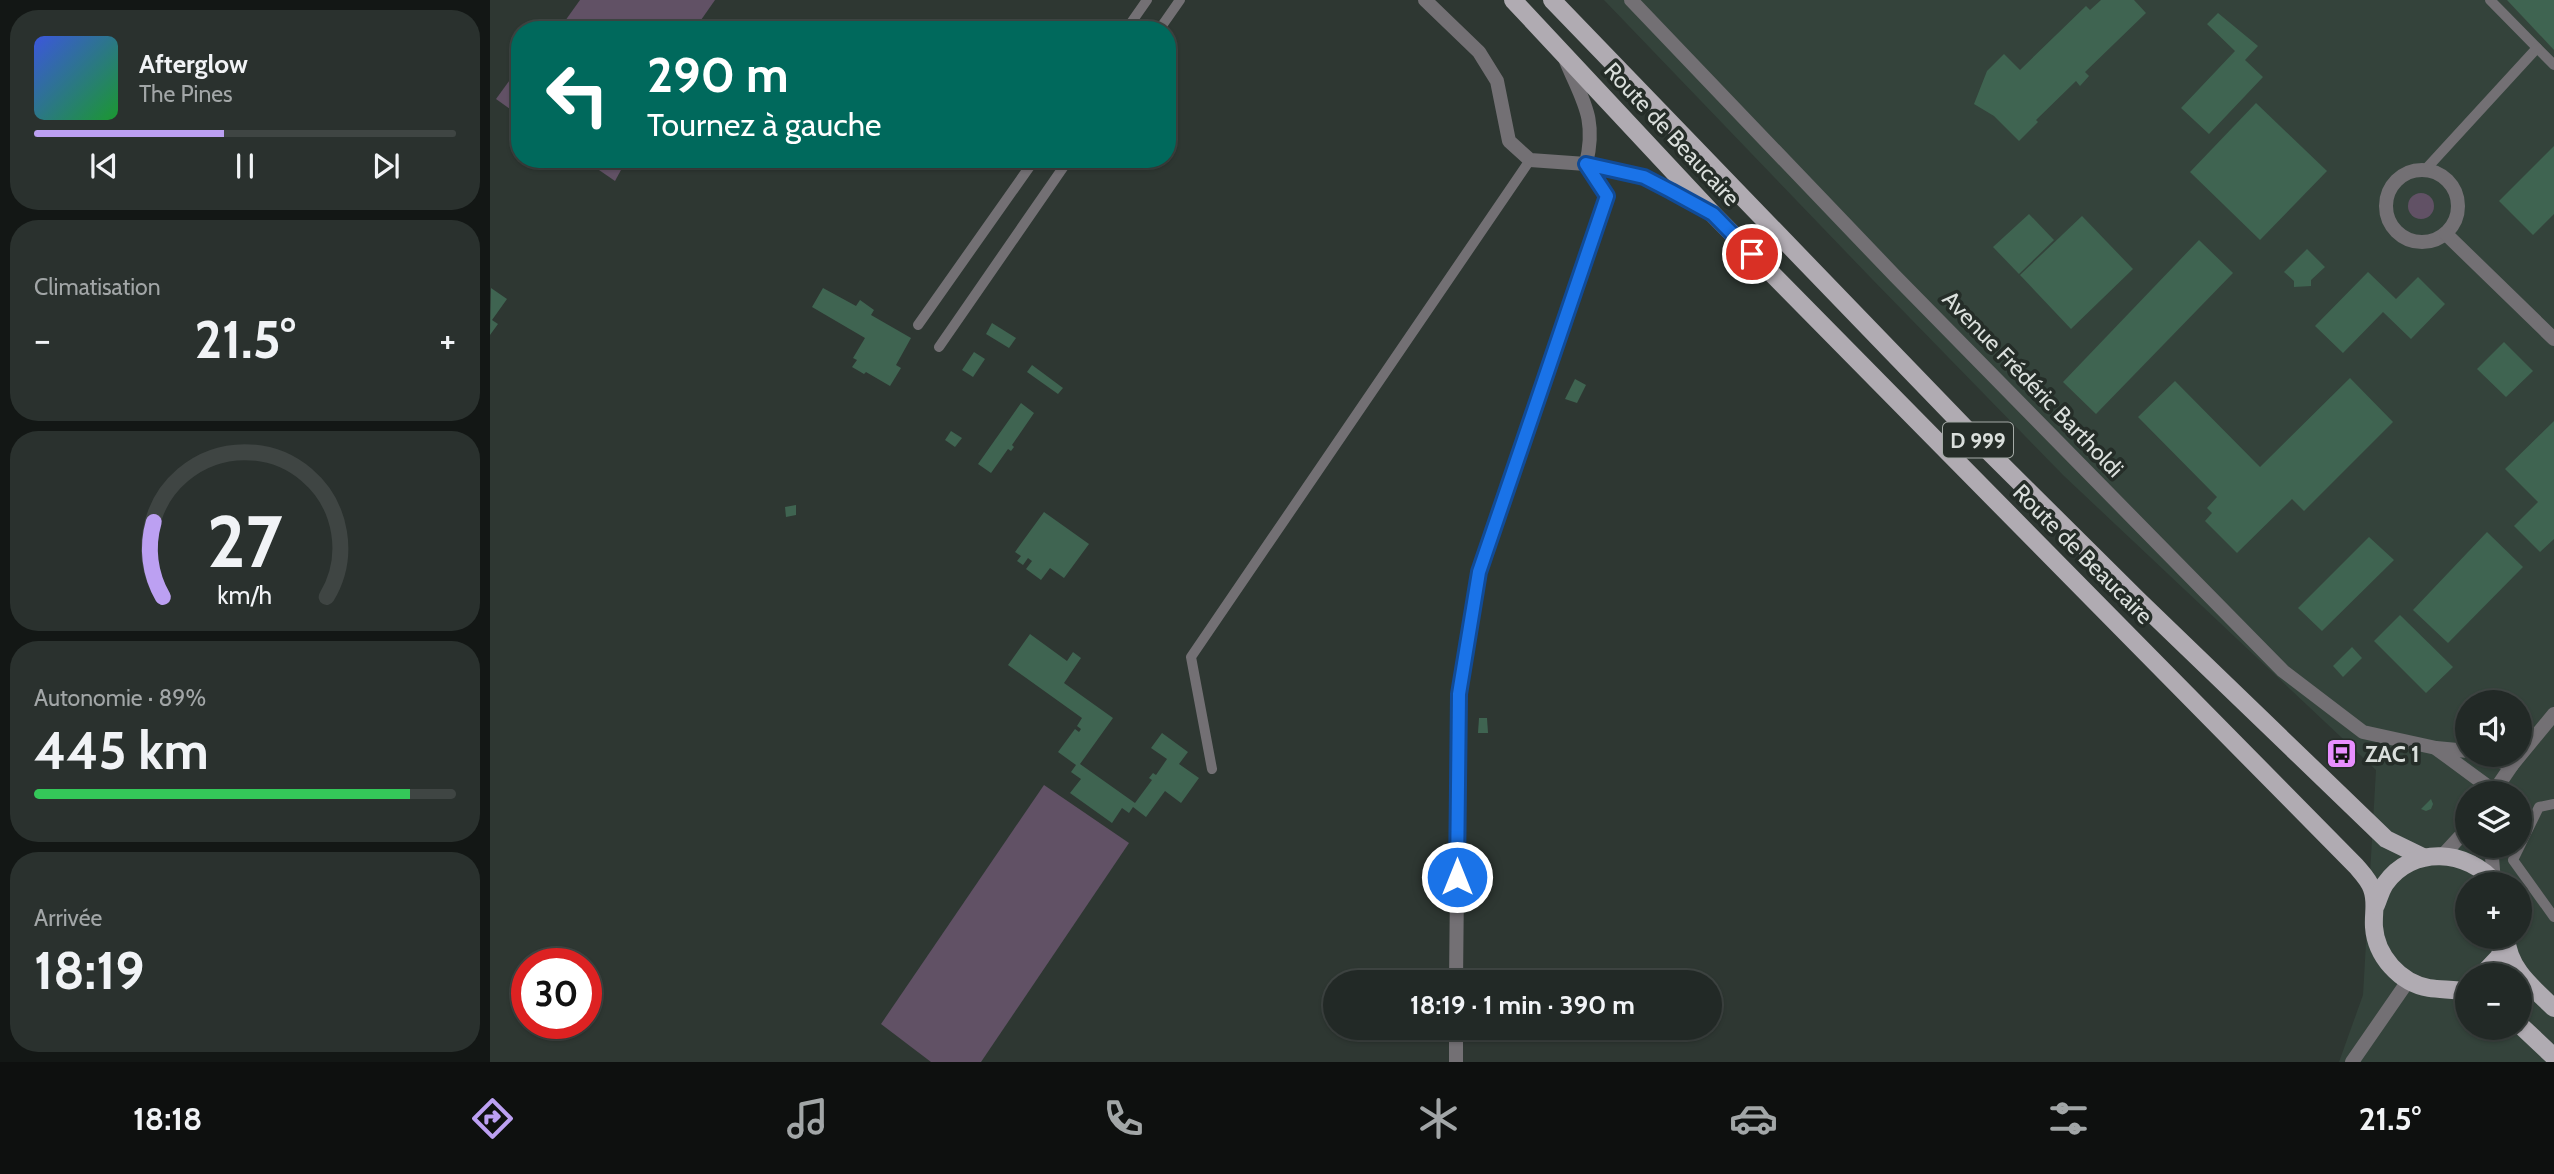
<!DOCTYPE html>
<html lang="fr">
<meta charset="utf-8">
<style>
body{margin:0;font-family:Cabin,sans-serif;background:#2a312e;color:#f1f3f6;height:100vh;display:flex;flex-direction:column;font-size:26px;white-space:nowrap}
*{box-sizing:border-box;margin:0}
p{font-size:23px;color:#a2a6a7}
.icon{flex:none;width:38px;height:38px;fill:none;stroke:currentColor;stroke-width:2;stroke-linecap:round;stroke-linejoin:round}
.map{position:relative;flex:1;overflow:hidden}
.panel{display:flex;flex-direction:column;gap:10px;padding:10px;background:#131715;width:490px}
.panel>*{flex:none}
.banner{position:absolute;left:21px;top:21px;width:665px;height:147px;border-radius:28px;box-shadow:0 2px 5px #0004,0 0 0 2px #3f4543;background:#00695c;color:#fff;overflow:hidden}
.fabs{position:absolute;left:1965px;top:690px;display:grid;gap:14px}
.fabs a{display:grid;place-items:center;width:77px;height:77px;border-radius:50%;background:#222926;box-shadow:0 2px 5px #0004,0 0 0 2px #3f4543;font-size:35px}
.speed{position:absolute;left:21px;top:948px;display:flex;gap:14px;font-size:35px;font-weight:700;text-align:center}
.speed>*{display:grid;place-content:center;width:91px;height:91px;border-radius:50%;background:#222926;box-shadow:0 2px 5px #0004,0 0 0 2px #3f4543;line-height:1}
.speed .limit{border:10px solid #d22;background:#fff;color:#111}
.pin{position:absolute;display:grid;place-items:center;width:60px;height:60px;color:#fff;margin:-30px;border:4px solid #fff;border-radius:50%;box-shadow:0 2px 7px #0007}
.me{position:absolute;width:77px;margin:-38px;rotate:0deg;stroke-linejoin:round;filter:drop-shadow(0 0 5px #0008)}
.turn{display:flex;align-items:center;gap:24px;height:147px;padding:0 21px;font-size:32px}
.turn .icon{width:91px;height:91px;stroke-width:2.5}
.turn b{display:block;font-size:49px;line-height:60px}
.big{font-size:52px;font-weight:700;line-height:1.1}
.panel .card{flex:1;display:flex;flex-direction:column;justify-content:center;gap:10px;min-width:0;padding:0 24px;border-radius:28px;background:#2a312e}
.panel .dial{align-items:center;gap:0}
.dial svg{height:182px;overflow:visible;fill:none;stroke:#3f4543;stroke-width:7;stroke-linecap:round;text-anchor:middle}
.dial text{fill:#f1f3f6;stroke:none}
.song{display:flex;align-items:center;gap:21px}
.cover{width:84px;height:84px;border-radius:10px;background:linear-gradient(135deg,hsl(230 70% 55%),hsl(130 70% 35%))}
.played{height:7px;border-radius:4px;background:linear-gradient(90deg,#bca0f2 45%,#3f4543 45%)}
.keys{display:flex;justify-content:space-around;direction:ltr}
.heat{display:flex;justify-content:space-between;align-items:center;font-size:38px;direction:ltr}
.charge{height:10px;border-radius:5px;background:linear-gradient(90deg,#34c759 89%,#3f4543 0)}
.trip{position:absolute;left:833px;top:970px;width:399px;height:70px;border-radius:35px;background:#222926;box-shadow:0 2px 5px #0004,0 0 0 2px #3f4543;font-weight:700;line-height:70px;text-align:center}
.menu{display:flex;height:112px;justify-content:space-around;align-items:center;background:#0e100f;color:#a2a6a7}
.menu .icon{width:49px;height:49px}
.menu .on{color:#bca0f2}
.menu b{font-size:32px;color:#f1f3f6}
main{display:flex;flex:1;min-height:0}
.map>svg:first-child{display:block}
</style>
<main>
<section class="panel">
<div class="card">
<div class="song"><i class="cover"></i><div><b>Afterglow</b><p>The Pines</p></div></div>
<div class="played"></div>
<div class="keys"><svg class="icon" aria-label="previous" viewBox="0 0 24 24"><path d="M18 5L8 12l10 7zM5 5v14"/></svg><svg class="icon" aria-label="pause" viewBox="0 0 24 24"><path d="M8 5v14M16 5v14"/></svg><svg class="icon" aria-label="next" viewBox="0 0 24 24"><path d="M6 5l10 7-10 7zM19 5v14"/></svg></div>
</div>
<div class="card"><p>Climatisation</p>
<div class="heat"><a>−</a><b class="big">21.5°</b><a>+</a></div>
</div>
<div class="card dial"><svg viewBox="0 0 100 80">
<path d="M14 69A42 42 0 1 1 86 69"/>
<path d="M14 69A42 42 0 0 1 10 36" stroke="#bca0f2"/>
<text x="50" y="56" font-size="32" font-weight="700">27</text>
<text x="50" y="72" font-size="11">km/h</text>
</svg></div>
<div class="card"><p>Autonomie · 89%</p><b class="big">445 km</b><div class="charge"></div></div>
<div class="card"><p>Arrivée</p><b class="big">18:19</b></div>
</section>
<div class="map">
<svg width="2064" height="1062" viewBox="0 0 2064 1062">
<rect width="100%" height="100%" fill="#2e3732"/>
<path fill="#34433b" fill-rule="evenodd" d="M 1114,0 L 2064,0 L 2064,1062 L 1849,1062 L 1873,995 L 1886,770 L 1573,475 L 1381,278 ZM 1978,702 L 2030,702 L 2030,754 L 1978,754 ZM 1978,793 L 2030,793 L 2030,845 L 1978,845 ZM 1978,884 L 2030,884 L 2030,936 L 1978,936 ZM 1978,975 L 2030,975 L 2030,1027 L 1978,1027 Z"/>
<g fill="#615165">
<path d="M 90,0 L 225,0 L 204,30 L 87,30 L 75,21 Z"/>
<path d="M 30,66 L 30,116 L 6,99 Z"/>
<path d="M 93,159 L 137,159 L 125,181 Z"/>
<circle cx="1931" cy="206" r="13"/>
<path d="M 554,785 L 639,843 L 491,1062 L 441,1062 L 391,1024 Z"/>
</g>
<g fill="#3f6451">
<path d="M 1611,0 L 1644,0 L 1656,13 L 1595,72 L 1599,76 L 1590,86 L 1586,81 L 1546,120 L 1548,122 L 1529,141 L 1504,116 L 1484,104 L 1497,71 L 1514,54 L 1530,70 L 1596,6 L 1600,10 Z"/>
<path d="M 2017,0 L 2064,0 L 2064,50 Z"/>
<path d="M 1728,13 L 1768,46 L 1755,60 L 1773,77 L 1719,134 L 1691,108 L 1745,51 L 1717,24 Z"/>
<path d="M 1766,103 L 1837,171 L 1770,240 L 1700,172 Z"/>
<path d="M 2064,146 L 2064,214 L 2043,235 L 2009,201 Z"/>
<path d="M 1539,214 L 1564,240 L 1529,274 L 1503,247 Z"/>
<path d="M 1592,216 L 1643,269 L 1581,329 L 1530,275 Z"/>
<path d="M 1709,240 L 1743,273 L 1606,414 L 1573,382 Z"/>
<path d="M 1817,249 L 1835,267 L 1821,280 L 1821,286 L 1804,287 L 1804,281 L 1794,272 Z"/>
<path d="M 1878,272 L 1906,299 L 1928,277 L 1955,304 L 1921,339 L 1893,312 L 1853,353 L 1825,326 Z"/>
<path d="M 1,288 L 17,299 L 2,320 L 8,324 L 0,335 Z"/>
<path d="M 333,288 L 366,306 L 370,300 L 384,310 L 381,315 L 421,338 L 406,365 L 411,368 L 400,386 L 376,372 L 374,374 L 362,367 L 367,360 L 363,358 L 375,338 L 322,307 Z"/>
<path d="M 502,323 L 526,338 L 519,348 L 496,334 Z"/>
<path d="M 2014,342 L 2043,371 L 2016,397 L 1987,369 Z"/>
<path d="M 484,352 L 495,359 L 483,377 L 472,370 Z"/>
<path d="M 542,365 L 573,388 L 568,394 L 537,372 Z"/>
<path d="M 1860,378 L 1903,422 L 1814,511 L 1802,499 L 1747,553 L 1715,521 L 1722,513 L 1717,508 L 1727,497 L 1648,417 L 1685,381 L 1770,467 Z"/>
<path d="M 1085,379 L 1096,385 L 1087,403 L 1075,399 Z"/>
<path d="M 531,403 L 544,413 L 522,445 L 524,447 L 521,451 L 518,449 L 501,473 L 488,464 Z"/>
<path d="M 2064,421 L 2064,539 L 2050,552 L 2024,526 L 2048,502 L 2015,469 Z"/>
<path d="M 461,431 L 472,438 L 465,447 L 455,440 Z"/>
<path d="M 306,505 L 306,515 L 296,517 L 295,507 Z"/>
<path d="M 554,512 L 599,544 L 574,578 L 560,568 L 551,580 L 536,569 L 542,561 L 538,558 L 533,565 L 527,561 L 531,556 L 525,552 Z"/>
<path d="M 1997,532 L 2033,567 L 1958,643 L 1923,610 Z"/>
<path d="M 1879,537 L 1904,560 L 1832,631 L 1808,608 Z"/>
<path d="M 1910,615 L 1963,667 L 1936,693 L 1884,641 Z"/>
<path d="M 540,634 L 577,661 L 583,652 L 591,658 L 574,683 L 623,718 L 590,764 L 645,803 L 662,780 L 659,778 L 663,773 L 666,775 L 677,759 L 661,748 L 672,733 L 698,752 L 689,764 L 709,778 L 691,803 L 675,791 L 656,817 L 643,807 L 639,813 L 632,808 L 622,823 L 580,793 L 591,779 L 581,772 L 586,765 L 568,752 L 585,729 L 589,732 L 591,729 L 587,726 L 592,718 L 518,665 Z"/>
<path d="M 1862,647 L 1872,658 L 1853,677 L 1843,666 Z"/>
<path d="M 989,718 L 997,718 L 998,733 L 988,733 Z"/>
<path d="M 1941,799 L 1943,804 L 1941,809 L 1936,811 L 1931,809 Z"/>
</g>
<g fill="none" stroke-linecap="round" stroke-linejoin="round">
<g stroke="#737074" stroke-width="10">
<path d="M 2000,0 L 2064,65"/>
<path d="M 636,30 L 657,0"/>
<path d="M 669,30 L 690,0"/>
<path d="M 1935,170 L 2047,48"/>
<path d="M 428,325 L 545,159"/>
<path d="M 449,347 L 579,159"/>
<path d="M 722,769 L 701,657 L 1040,160"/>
<path d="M 2064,804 L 2049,807 L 2023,860 L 2064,917"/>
</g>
<g stroke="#737074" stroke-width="14">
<path d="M 935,0 L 989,52 L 1007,81 L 1019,141 L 1040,160 L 1096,164 L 1154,177 L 1212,208"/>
<path d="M 1141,0 L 1405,276 L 1793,671 L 1873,732 L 1946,748 L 1978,751"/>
<path d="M 1076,61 C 1093,102 1107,118 1096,164"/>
<circle cx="1932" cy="206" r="36"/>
<path d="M 1956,234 L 2064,339"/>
<path d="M 1947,749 L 2004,791"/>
<path d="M 1989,754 L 2022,765"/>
<path d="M 2003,793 L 2022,765 L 2064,714"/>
<path d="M 2001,845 L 2004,882"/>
<path d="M 1953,855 L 1978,828"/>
<path d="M 966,982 L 969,694 L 990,572 L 1117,196 L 1096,164"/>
<path d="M 966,1062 L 966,1027"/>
<path d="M 1862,1062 L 1918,981"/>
</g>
<g stroke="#b0abb2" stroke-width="18">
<path d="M 1023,0 L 1223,214 L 1866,866 C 1872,873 1879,880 1882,889 C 1887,902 1883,913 1884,927 C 1886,956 1910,983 1939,988 C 1952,990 1965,989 1978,992"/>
<path d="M 1062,0 L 1483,436 L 1648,600 L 1896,839 L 1933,857"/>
<path d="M 1886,905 C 1889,898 1891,890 1895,884 C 1922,845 1978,849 2006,884"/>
<path d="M 2016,936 C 2018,969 2042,987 2064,1008"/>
<path d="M 1992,975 L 2009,957 L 2016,938"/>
<path d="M 2030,1025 L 2064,1057"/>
</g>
</g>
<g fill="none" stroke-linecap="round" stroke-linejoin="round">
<defs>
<path id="route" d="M 967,877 L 969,694 L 989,572 L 1117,196 L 1096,164 L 1154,177 L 1181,191 L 1223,214 L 1262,254"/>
</defs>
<use href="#route" stroke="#114b97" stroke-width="18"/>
<use href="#route" stroke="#1a73e8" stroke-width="12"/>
</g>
<defs>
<symbol id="bus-square" viewBox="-11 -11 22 22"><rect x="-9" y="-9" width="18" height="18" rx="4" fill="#e88eff" stroke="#252d28"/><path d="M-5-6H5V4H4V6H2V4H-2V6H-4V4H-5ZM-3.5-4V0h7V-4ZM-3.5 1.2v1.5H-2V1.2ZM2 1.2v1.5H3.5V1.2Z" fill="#111"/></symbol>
</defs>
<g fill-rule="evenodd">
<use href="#bus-square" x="1834" y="736" width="35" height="35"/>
</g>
<g text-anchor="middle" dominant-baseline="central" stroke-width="7" stroke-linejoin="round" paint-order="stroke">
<rect fill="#252d28" stroke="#a4aaa6" stroke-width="2" x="1453" y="422.5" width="70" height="35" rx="5"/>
<g font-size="21" font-weight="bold" fill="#dadfdc">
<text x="1488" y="440">D 999</text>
</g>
<g font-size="23" fill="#dadfdc" stroke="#252d28">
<text transform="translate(1182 134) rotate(47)">Route de Beaucaire</text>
<text transform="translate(1543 384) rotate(46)">Avenue Frédéric Bartholdi</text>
<text transform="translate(1593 554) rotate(45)">Route de Beaucaire</text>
</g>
<g font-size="23" font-weight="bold" fill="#dadfdc" stroke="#252d28" text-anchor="start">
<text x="1875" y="754">ZAC 1</text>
</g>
</g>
</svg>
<div class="fabs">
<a><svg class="icon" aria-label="sound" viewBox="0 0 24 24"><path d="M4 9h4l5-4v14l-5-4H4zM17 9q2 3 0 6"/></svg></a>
<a><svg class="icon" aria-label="layers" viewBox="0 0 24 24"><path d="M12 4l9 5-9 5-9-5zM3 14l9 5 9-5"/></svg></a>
<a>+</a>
<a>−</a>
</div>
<div class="speed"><div class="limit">30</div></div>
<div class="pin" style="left:1262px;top:254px;background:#d93025"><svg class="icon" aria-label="arrive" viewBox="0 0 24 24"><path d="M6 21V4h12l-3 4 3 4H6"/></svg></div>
<svg class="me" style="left:967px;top:877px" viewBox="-20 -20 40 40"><circle r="17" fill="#1a73e8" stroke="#fff" stroke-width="3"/><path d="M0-11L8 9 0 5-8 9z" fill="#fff"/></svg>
<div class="trip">18:19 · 1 min · 390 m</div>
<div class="banner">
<div class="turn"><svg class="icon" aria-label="left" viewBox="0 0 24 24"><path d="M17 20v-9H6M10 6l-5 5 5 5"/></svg><div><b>290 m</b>Tournez à gauche</div></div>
</div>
</div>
</main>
<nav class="menu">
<b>18:18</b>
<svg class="icon on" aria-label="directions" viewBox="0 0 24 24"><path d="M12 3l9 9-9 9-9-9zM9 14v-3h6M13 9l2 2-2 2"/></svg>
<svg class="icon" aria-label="music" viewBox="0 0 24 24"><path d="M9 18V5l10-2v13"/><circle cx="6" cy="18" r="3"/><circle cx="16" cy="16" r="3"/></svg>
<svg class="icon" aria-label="phone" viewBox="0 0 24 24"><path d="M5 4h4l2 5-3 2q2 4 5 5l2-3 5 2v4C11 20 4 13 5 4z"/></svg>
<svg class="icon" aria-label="climate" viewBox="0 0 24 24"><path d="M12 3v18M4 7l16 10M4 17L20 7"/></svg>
<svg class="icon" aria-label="car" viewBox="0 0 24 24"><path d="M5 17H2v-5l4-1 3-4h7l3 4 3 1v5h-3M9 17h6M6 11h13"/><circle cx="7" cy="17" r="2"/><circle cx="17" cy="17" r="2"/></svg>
<svg class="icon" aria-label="filters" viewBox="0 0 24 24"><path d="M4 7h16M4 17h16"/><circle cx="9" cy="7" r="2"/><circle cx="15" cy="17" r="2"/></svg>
<b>21.5°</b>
</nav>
